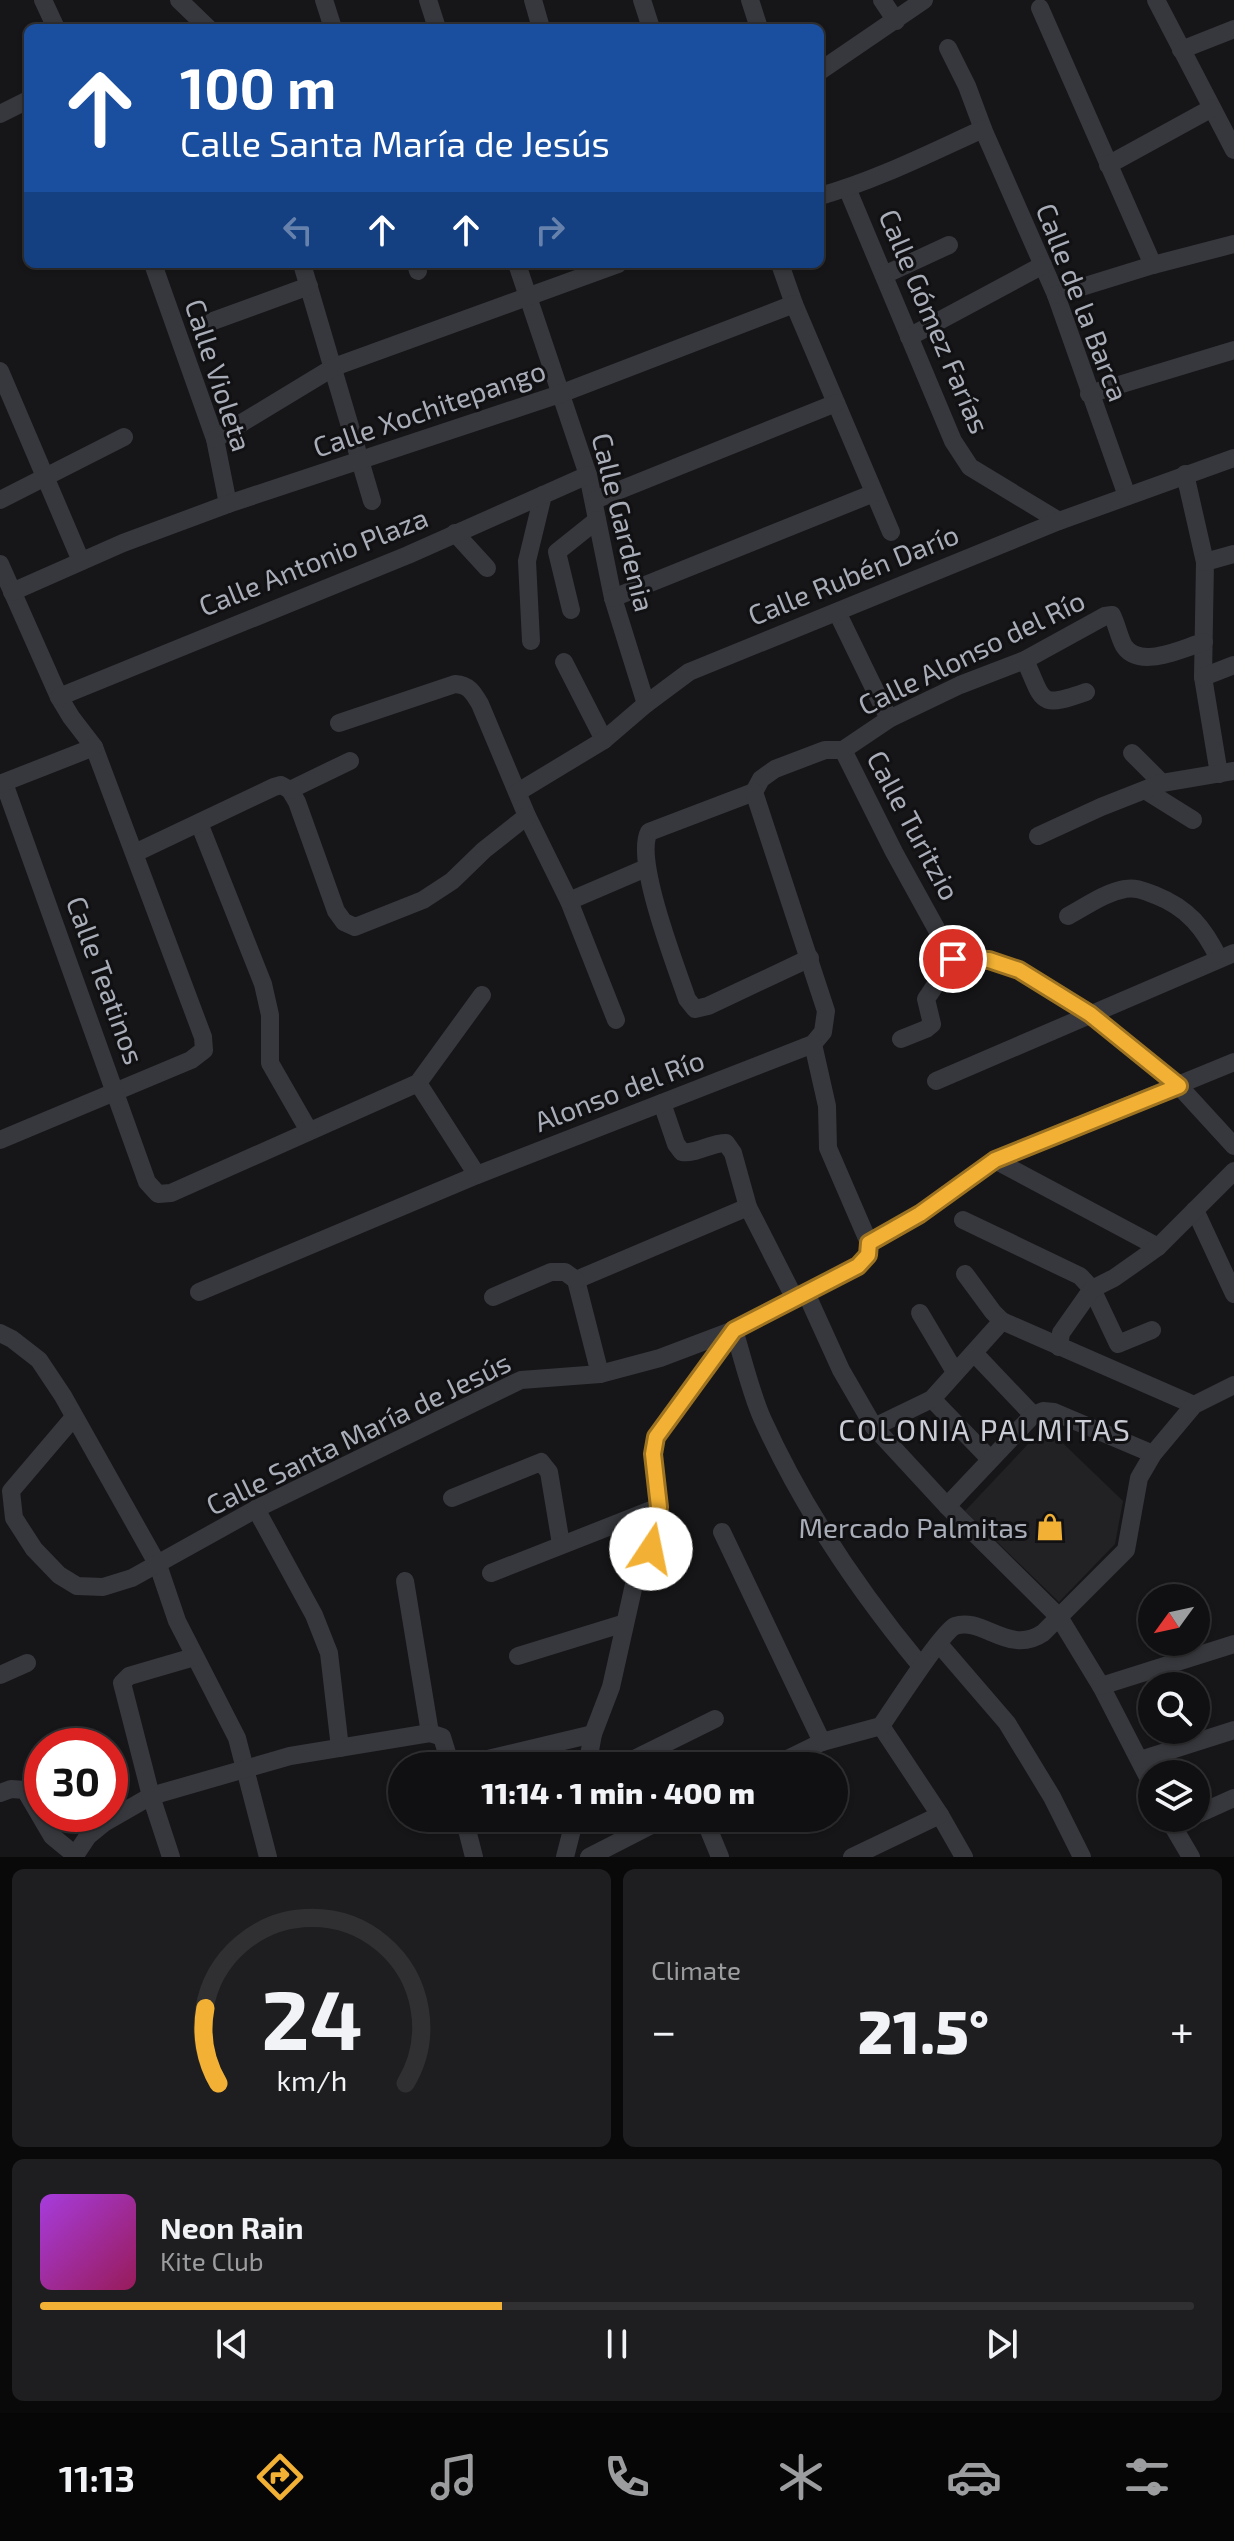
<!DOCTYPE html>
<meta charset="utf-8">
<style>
body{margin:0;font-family:"Exo 2",sans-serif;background:#1e1e20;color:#f1f3f6;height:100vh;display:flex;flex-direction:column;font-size:30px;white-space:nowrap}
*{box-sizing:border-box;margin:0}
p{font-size:26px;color:#9c9d9f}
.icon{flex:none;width:44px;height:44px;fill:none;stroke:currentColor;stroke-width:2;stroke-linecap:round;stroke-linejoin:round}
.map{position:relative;height:1857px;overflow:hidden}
.drawer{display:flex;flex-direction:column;gap:12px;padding:12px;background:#09090a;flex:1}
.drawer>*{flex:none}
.guide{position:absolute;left:24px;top:24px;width:800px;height:244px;border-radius:12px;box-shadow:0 2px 6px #0004,0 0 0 2px #303032;background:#1a4fa0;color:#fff;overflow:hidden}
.needle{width:52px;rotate:237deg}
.fabs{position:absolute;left:1138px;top:1584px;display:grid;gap:16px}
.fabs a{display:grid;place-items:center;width:72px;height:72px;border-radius:50%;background:#101012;box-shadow:0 2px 6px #0004,0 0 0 2px #303032;font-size:40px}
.speed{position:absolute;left:24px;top:1728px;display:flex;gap:16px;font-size:40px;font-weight:700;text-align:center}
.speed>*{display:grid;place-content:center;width:104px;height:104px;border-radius:50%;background:#101012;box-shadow:0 2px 6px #0004,0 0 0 2px #303032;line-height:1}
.speed .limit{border:12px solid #d22;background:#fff;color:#111}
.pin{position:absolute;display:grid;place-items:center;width:68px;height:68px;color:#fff;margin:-34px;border:4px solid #fff;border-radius:50%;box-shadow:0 2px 8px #0007}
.me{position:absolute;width:88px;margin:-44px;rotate:11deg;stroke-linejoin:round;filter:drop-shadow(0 0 6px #0008)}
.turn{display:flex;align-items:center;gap:28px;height:168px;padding:0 24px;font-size:36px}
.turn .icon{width:104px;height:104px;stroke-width:2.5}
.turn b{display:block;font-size:56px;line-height:68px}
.lanes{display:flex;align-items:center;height:76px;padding:0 24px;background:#0003;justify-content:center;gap:40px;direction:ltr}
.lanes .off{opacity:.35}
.big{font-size:60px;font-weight:800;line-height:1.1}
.drawer .card{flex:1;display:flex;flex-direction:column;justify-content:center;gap:12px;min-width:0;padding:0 28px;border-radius:12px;background:#1e1e20}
.drawer .dial{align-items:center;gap:0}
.dial svg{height:208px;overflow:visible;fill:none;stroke:#303032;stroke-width:7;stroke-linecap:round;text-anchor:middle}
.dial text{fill:#f1f3f6;stroke:none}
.song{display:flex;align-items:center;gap:24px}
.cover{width:96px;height:96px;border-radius:12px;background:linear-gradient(135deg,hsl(280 70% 55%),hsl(330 70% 35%))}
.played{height:8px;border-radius:4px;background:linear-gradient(90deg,#f2b134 40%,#303032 40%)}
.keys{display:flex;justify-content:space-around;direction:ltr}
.heat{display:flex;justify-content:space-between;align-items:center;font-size:44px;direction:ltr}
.drawer .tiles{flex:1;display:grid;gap:12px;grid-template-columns:1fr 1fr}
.card:last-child{grid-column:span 2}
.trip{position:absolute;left:388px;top:1752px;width:460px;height:80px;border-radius:40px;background:#101012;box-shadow:0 2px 6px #0004,0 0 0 2px #303032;font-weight:800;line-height:80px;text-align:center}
.tabs{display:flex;height:128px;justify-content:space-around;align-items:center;background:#060607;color:#9c9d9f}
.tabs .icon{width:56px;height:56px}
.tabs .on{color:#f2b134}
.tabs b{font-size:36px;color:#f1f3f6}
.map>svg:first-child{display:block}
</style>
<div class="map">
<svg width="1234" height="1857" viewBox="0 0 1234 1857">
<rect width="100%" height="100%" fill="#161618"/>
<path fill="#222225" d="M 1045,1426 L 1123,1501 L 1115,1544 L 1059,1602 L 965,1511 Z"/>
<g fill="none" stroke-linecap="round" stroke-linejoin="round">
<g stroke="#37383d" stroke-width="18">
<path d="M 43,0 L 56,28"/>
<path d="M 179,0 L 208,28"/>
<path d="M 324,0 L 333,28"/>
<path d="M 428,0 L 437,28"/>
<path d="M 533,0 L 541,28"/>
<path d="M 642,0 L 651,28"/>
<path d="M 750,0 L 759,28"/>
<path d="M 882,0 L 896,21"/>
<path d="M 1156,0 L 1234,150"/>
<path d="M 1040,8 L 1153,265"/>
<path d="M 948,48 L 967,86 L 983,129 L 1056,295 L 1127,496"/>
<path d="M 1181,50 L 1234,29"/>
<path d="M 820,71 L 924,0"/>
<path d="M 0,114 L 28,100"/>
<path d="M 1108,165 L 1212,108"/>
<path d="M 847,188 L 953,441 L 970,467 L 1059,521"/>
<path d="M 820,196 C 877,180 930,153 983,129"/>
<path d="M 153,264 L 215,439 L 228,504"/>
<path d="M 302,264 L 372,501"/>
<path d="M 416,264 L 418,271"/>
<path d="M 517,264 L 588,475 L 613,598 L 646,704"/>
<path d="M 780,264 L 794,304 L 891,532"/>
<path d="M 884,275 L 949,245"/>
<path d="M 1056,295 L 1153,265 L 1234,244"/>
<path d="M 213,321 L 309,286"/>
<path d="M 909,337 L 1043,265"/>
<path d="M 0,371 L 81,561"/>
<path d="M 1089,394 L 1234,350"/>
<path d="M 215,439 L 334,367 L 618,264"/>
<path d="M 1185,474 L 1205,562 L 1203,677 L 1219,774"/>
<path d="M 0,500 L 124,437"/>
<path d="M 595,500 L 836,403"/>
<path d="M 455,533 L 487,568"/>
<path d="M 1205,562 L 1234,554"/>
<path d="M 0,564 L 59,697 L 71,717 L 94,747 L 203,1037 L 204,1050 L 191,1060 L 0,1140"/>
<path d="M 12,592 L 123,543 L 228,504 L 560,394 L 794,304"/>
<path d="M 613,598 L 874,493"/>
<path d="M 571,610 L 557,552 L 597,520"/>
<path d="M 837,612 L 889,719"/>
<path d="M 531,641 L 527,561 L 543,495"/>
<path d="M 1025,660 C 1044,702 1038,709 1086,692"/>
<path d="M 564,662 L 604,740"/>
<path d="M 1203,677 L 1234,665"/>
<path d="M 59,697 L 408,555 L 588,475"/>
<path d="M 339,723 L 455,684 C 469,685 473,692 480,704 L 527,816 L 569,901 L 616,1020"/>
<path d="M 843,750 L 894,852 L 953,959"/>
<path d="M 1132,753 L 1162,783"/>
<path d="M 4,783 L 147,1182 L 158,1194 L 171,1193 L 418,1083 L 482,995"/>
<path d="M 0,784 L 94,747"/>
<path d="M 290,790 L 297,802 L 336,911 L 344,922 L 355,927 L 423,900 L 452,881 L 484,850 L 527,816"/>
<path d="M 1145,790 L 1193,820"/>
<path d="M 518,792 L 604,740 L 646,704 L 689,672 L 1059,521 L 1234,458"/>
<path d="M 754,792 L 761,779 L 775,769 L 825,750 L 843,750 L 889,719 L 960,685 L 1025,660 L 1105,616 L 1112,615 C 1117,625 1119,637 1124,646 C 1140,670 1182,648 1204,642"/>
<path d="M 754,792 L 649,832 C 634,860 676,966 687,999 L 695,1009 L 708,1006 L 810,958"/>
<path d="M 199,823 L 263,984 L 270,1015 L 270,1063 L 309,1131"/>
<path d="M 1038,836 L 1101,807 L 1162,783 L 1234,771"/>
<path d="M 135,853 L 274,787 L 281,785 L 290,790 L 350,761"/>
<path d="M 569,901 L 646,868"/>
<path d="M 1068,916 C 1085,907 1106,892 1125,889 C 1136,887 1144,891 1155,895 C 1188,908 1204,928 1219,959"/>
<path d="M 953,959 L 989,960 L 1019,970 L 1090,1014 L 1179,1086 L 1234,1146"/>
<path d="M 901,1039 L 926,1029 L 932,1024 L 926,999 L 953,959"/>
<path d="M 936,1081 L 1234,953"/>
<path d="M 418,1083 L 477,1175"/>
<path d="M 662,1103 L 676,1144 L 682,1152 C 697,1154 710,1143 726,1143 L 733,1153 L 748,1207 L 795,1299"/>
<path d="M 995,1160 L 1158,1247"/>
<path d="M 1195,1210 L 1234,1294"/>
<path d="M 963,1220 L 1080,1276 L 1092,1289 L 1118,1344 L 1152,1330"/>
<path d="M 869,1243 L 920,1214 L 995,1160 L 1234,1062"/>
<path d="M 965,1274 L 993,1312 L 1002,1321 L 1194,1405"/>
<path d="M 576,1280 L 748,1207"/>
<path d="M 576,1280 L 600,1374"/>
<path d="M 199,1292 L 477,1175 L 813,1044 L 823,1032 L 826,1011 L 754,792"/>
<path d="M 806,1293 L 841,1370 L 874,1427 L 947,1506 L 1059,1617 L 1101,1686 L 1152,1785"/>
<path d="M 493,1297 L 551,1272 L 565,1272 L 576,1280"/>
<path d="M 920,1313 L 955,1372"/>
<path d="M 734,1330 C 743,1359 750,1390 762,1418 C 803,1509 858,1590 921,1666"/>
<path d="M 0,1333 L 12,1339 L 39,1360 L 63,1396 L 158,1565 L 177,1621 L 237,1738 L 268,1857"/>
<path d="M 1059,1347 L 1061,1333 L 1092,1289 L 1114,1278 L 1158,1247 L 1234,1171"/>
<path d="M 975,1354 L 1033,1415"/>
<path d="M 932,1399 L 990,1459"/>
<path d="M 74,1417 L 11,1491 L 14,1518 L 34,1549 L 59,1575 L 77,1586 L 103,1587 L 132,1578 L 256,1509 L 521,1380 L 600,1374 L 660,1358 L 734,1330 L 858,1266 L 868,1255 L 869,1243 L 828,1148 L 827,1106 L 813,1044"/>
<path d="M 874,1427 L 932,1399 L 1002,1321"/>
<path d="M 452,1498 L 541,1462 L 549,1472 L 561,1544"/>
<path d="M 947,1506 L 1033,1415 L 1043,1411 L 1054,1412 L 1153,1454"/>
<path d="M 256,1509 L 314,1615 L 329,1653 L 340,1748"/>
<path d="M 722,1532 L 822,1742"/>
<path d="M 491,1573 L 659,1507"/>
<path d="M 405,1581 L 430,1733"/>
<path d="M 939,1644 L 1007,1723 L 1052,1797 L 1082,1857"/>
<path d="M 518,1656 L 625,1623"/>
<path d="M 0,1675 L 27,1663"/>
<path d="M 1101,1686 L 1234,1644"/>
<path d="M 881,1726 L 940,1815 L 964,1857"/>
<path d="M 1140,1760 L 1234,1730"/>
<path d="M 458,1766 L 593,1734"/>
<path d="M 587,1766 L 593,1734 L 611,1687 L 635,1580 L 651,1549 L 659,1507 L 653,1454 L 656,1437 L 734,1330"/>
<path d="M 620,1766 L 715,1719"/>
<path d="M 773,1766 L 822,1742 L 881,1726 C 892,1710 942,1632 955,1626 C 982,1616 1009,1656 1043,1633 L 1126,1550 L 1139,1478 L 1153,1454 L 1194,1405 L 1234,1385"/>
<path d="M 0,1793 L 11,1789 L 25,1790 L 52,1836 L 75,1855"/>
<path d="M 1196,1815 L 1234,1798"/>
<path d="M 464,1818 L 474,1857"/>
<path d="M 704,1818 L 720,1857"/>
<path d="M 1168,1818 L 1191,1857"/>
<path d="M 74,1857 L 88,1836 L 104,1823 L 151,1796 L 290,1756 L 430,1733 L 442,1737 L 451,1766"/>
<path d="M 171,1857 L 151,1796 L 122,1683 L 129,1676 L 194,1657"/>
<path d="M 565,1857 L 575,1818"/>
<path d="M 589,1857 L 665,1818"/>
<path d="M 852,1857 L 940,1815"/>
</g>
</g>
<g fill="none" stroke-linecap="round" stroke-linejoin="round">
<defs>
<path id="route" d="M 651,1549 L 659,1507 L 653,1454 L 656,1437 L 734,1330 L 858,1266 L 868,1255 L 869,1243 L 920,1214 L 995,1160 L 1179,1086 L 1090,1014 L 1019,970 L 989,960 L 953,959"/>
</defs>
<use href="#route" stroke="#9d7322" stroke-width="20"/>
<use href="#route" stroke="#f2b134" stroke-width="14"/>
</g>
<defs>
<symbol id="shop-bare" viewBox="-9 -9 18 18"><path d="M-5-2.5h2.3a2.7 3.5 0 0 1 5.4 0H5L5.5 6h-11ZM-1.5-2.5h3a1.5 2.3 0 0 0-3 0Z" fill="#f2b134" stroke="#111113" stroke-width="2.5" paint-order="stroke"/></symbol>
</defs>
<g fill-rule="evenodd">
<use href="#shop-bare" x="1030" y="1507" width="40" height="40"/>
</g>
<g text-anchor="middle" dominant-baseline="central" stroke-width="6" stroke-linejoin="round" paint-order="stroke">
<g font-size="28" fill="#a8adb8" stroke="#111113">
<text transform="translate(1083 302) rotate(69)">Calle de la Barca</text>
<text transform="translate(935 321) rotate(67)">Calle Gómez Farías</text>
<text transform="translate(219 375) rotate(72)">Calle Violeta</text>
<text transform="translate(429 408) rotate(-19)">Calle Xochitepango</text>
<text transform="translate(624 522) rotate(76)">Calle Gardenia</text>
<text transform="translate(313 561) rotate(-22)">Calle Antonio Plaza</text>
<text transform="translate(853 574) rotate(-22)">Calle Rubén Darío</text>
<text transform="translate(971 652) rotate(-26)">Calle Alonso del Río</text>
<text transform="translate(914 825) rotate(62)">Calle Turitzio</text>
<text transform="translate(106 980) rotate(70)">Calle Teatinos</text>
<text transform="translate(619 1090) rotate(-21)">Alonso del Río</text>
<text transform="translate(358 1433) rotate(-26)">Calle Santa María de Jesús</text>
</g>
<g font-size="28" fill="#a8adb8" stroke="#111113" text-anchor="end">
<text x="1028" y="1527">Mercado Palmitas</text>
</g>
<g font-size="30" letter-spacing="2" fill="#c9ccd4" stroke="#111113">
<text x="985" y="1429">COLONIA PALMITAS</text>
</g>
</g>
</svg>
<div class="fabs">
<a><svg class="needle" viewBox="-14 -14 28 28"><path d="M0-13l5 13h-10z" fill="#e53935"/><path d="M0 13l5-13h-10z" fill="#9c9d9f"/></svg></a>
<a><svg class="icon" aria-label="search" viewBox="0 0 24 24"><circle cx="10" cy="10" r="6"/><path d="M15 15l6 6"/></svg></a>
<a><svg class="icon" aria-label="layers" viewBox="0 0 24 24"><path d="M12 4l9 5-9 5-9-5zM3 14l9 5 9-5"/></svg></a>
</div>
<div class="speed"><div class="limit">30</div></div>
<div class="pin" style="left:953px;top:959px;background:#d93025"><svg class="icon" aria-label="arrive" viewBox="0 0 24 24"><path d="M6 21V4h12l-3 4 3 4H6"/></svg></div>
<svg class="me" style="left:651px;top:1549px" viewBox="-20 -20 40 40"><circle r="19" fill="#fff"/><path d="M0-13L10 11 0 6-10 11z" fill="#f2b134"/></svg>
<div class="trip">11:14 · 1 min · 400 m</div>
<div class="guide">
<div class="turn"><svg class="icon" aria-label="ahead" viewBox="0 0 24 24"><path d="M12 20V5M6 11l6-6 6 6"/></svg><div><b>100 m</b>Calle Santa María de Jesús</div></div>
<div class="lanes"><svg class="icon off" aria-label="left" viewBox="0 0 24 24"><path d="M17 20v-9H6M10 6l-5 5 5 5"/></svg><svg class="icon" aria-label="ahead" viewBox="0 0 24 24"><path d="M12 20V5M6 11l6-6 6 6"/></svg><svg class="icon" aria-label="ahead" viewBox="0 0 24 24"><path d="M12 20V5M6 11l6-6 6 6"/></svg><svg class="icon off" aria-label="right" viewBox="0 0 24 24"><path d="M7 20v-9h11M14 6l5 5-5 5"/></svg></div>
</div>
</div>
<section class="drawer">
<div class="tiles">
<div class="card dial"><svg viewBox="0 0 100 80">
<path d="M14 69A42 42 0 1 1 86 69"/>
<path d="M14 69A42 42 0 0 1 9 40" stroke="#f2b134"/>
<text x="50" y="56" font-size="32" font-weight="700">24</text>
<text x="50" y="72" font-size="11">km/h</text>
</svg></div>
<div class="card"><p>Climate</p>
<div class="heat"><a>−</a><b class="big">21.5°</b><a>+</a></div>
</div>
<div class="card">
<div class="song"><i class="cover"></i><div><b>Neon Rain</b><p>Kite Club</p></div></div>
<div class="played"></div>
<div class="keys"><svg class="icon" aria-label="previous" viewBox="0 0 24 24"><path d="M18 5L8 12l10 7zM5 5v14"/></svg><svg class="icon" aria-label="pause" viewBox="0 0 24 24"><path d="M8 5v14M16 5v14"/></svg><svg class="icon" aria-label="next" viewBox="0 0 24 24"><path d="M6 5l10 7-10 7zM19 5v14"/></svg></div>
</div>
</div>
</section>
<nav class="tabs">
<b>11:13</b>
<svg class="icon on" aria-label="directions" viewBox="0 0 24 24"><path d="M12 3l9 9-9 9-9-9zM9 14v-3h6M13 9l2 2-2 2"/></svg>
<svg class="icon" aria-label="music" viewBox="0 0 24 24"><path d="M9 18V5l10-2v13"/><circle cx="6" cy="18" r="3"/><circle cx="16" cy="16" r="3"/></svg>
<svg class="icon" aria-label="phone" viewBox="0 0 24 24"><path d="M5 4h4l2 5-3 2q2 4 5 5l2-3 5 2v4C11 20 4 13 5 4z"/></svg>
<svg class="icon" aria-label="climate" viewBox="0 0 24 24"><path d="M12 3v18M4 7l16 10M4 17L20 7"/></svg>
<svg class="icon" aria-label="car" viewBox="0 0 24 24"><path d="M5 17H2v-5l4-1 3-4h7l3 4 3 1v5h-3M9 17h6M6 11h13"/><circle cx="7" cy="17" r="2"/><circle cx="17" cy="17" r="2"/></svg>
<svg class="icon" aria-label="filters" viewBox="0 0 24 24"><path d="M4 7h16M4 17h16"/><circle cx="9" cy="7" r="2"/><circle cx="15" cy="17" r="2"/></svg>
</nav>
